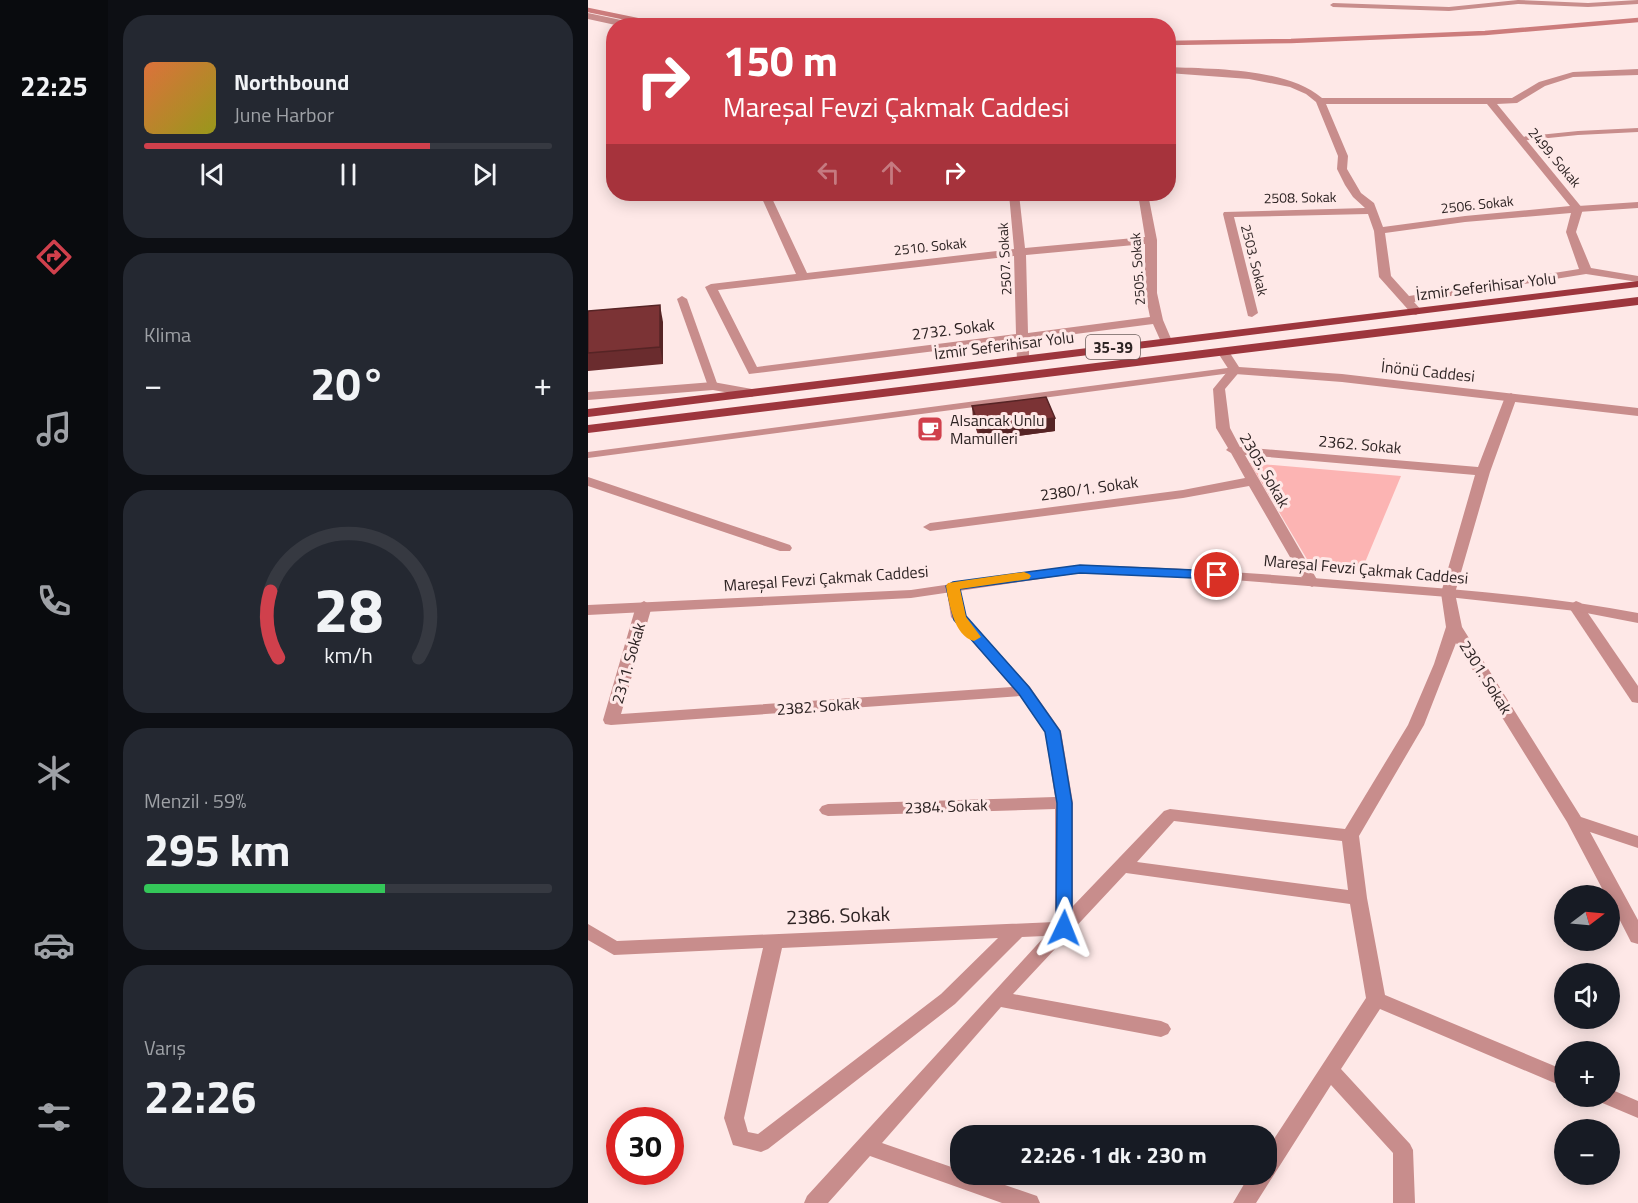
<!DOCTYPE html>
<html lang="tr">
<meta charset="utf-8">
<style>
body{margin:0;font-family:"Titillium Web",sans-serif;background:#242831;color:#f1f3f6;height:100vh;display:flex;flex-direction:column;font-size:22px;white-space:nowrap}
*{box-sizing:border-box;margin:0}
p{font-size:20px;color:#9ea1a6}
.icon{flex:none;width:33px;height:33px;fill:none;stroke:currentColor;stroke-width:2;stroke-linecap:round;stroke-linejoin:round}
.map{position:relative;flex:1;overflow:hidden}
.drawer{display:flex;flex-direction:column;gap:15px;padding:15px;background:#0d0f14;width:480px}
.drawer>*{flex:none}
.top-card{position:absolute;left:18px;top:18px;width:570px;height:183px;border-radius:24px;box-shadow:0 3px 15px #0003;background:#d0404c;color:#fff;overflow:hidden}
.needle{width:39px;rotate:74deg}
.tools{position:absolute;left:966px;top:885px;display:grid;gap:12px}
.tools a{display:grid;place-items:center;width:66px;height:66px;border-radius:50%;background:#171b24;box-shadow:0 3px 15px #0003;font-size:30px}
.speed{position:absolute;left:18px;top:1107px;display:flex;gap:12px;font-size:30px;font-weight:700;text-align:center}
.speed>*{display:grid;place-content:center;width:78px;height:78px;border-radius:50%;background:#171b24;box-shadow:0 3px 15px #0003;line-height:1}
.speed .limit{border:9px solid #d22;background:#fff;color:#111}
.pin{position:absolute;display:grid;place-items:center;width:51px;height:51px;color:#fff;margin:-26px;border:3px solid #fff;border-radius:50%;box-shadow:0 2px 6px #0007}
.me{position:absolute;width:66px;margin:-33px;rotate:2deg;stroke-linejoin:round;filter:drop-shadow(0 0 4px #0008)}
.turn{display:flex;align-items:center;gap:21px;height:126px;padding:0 18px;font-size:27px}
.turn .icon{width:78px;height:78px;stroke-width:2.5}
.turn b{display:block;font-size:42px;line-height:51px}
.lanes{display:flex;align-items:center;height:57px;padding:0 18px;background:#0003;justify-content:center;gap:30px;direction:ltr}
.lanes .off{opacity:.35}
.big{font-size:45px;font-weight:700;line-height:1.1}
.drawer .tile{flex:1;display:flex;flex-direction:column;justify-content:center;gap:9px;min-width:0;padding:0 21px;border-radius:24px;background:#242831}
.drawer .dial{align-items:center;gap:0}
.dial svg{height:156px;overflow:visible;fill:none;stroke:#363941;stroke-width:7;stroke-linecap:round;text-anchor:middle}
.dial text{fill:#f1f3f6;stroke:none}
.song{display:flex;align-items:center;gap:18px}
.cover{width:72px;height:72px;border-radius:9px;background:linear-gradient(135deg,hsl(20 70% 55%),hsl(60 70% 35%))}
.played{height:6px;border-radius:3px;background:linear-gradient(90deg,#d0404c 70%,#363941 70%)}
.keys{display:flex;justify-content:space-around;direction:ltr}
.heat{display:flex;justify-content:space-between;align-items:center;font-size:33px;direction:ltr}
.charge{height:9px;border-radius:4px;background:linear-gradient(90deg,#34c759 59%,#363941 0)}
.trip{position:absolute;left:362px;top:1125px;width:327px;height:60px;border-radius:24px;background:#171b24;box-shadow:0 3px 15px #0003;font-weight:700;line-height:60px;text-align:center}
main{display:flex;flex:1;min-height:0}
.menu{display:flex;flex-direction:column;width:108px;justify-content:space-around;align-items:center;background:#090b0e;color:#9ea1a6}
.menu .icon{width:42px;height:42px}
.menu .current{color:#d0404c}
.menu b{font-size:27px;color:#f1f3f6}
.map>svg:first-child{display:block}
</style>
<main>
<nav class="menu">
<b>22:25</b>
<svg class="icon current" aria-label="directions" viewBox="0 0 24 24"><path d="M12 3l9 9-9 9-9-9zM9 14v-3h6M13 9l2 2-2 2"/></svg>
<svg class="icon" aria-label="music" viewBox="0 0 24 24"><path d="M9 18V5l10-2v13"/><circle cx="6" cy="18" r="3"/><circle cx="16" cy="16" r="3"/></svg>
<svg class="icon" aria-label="phone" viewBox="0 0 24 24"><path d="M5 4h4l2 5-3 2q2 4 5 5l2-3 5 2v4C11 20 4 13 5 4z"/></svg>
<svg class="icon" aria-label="climate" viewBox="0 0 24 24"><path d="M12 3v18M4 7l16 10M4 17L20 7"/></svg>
<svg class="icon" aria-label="car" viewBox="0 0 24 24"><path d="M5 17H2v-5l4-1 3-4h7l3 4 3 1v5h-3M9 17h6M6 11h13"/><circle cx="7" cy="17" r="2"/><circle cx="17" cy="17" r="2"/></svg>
<svg class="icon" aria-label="filters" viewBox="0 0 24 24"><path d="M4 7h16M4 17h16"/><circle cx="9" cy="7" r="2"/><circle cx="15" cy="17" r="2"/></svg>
</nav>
<section class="drawer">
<div class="tile">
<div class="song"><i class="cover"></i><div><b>Northbound</b><p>June Harbor</p></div></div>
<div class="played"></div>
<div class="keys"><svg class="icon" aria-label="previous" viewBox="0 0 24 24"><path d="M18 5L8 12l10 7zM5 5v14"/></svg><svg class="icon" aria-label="pause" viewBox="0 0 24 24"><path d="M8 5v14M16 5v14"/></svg><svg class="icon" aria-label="next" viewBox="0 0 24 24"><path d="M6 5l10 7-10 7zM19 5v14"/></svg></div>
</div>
<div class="tile"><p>Klima</p>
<div class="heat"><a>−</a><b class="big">20°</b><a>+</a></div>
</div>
<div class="tile dial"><svg viewBox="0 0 100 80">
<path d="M14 69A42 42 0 1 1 86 69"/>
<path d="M14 69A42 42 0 0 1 10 35" stroke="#d0404c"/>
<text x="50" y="56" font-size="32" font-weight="700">28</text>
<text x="50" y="72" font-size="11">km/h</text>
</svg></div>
<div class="tile"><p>Menzil · 59%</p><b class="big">295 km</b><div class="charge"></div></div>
<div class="tile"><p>Varış</p><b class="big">22:26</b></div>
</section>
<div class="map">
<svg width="1050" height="1203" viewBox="0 0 1050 1203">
<rect width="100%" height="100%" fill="#fee8e7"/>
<path fill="#fcb4b3" d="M 662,463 L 813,476 L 773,572 L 723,566 Z"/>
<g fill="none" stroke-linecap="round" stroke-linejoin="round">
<g stroke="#cc7c7c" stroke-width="4.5">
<path d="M 0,10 L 73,25 L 142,22 L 192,26"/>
<path d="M 580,43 L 703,41 L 897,33 L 1050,20"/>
</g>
<g fill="#c88d8c" fill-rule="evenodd">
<path d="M 930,0 L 1000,3 L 1050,0 L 1050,4 L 1000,7 L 930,4 L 861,11 L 745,7 L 742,5 L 745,3 L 861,7 Z"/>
<path d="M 1050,128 L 1050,132 L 990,135 L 932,141 L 928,139 L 932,137 L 990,131 Z"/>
<path d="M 1050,202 L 1050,208 L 990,212 L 986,209 L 990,206 Z"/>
<path d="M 94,296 L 99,299 L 130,386 L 129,388 L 121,388 L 120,386 L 89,299 Z"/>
<path d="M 647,367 L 651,368 L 651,372 L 0,458 L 0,452 Z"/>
</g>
<g fill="#c88d8c" fill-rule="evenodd">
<path d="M 0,13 L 47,23 L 51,26 L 32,26 L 0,19 Z"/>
<path d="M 580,67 C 626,69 698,68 734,98 L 924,98 L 951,82 L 985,72 L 1050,69 L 1050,75 L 985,77 L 957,86 L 929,103 L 909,104 L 995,209 L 988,232 L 1003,268 L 1050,276 L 1050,282 L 998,274 L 826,302 L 834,311 L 828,315 L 824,314 L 791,277 L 786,231 L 780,214 L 646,217 L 670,313 L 664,317 L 660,316 L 635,214 L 636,212 L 777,208 L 765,197 L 757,185 L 749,169 L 750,156 L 728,102 L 718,94 L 702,87 L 661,79 L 580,73 ZM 738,104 L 899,104 L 982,206 L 877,216 L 795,227 L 786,203 L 773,193 L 759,169 L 760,156 ZM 983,213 L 978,232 L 991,269 L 821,296 L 803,276 L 797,233 L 877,222 Z"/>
<path d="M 172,194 L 182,194 L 219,273 L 426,249 L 421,194 L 431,194 L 437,248 L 557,237 L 550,194 L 560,194 L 569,240 L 569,293 L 575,320 L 584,341 L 578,345 L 574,344 L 565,324 L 441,340 L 441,359 L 435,363 L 429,359 L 428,341 L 161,374 L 117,287 L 123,284 L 208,274 ZM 557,244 L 557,293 L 562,317 L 440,333 L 438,255 ZM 426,256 L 428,334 L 169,367 L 130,290 Z"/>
<path d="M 647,366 L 653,370 L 637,389 L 642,428 L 652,447 L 890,467 L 917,397 L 923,393 L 929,397 L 902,472 L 867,593 L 874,627 L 993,817 L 1050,836 L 1050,848 L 1002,832 L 1050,920 L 1050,944 L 1043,942 L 1022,901 L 1022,896 L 1018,896 L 979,822 L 868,643 L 836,725 L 771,836 L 779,898 L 797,995 L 976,1070 L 976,1087 L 792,1009 L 753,1069 L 822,1144 L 825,1150 L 827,1203 L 805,1203 L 805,1153 L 743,1085 L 668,1203 L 645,1203 L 662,1174 L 678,1174 L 678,1151 L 778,998 L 762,904 L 538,873 L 425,994 L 573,1021 L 580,1024 L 583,1029 L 580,1034 L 573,1037 L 413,1007 L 294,1143 L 372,1170 L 372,1174 L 385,1174 L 449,1196 L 452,1203 L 414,1203 L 282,1156 L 240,1203 L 216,1203 L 219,1196 L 457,936 L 434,937 L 367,1004 L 180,1149 L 173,1152 L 145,1145 L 136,1118 L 175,948 L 26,955 L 0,940 L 0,924 L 29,941 L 467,922 L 467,809 L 240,816 L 234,814 L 231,810 L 234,806 L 240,804 L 467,797 L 457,732 L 432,696 L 23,725 L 17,724 L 15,720 L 48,606 L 56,601 L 64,606 L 33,714 L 424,687 L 363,617 L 358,586 L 365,582 L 370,583 L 378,616 L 442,687 L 473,731 L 485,803 L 485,906 L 576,811 L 582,809 L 757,829 L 820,725 L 846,664 L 858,627 L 853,593 L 887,475 L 657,455 L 731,583 L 724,587 L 717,583 L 661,486 L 595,498 L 342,531 L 335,527 L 342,523 L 595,490 L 657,478 L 643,453 L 638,450 L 640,448 L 628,428 L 625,389 L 643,367 ZM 586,821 L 754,841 L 760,890 L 549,862 ZM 410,938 L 353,994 L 170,1134 L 160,1132 L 156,1118 L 194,948 Z"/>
<path d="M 0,477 L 202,545 L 204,548 L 202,551 L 192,551 L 0,486 Z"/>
<path d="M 988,601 L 993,603 L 1050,686 L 1050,703 L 1044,702 L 980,606 Z"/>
<path d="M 1022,1089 L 1050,1101 L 1050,1118 L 1012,1102 L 1009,1096 L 1022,1096 Z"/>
</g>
<g fill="#c88d8c" fill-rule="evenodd">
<path d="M 636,349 L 640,350 L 651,367 L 754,374 L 1050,408 L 1050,416 L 754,382 L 647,374 L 643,373 L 630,353 Z"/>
<path d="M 125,382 L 164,389 L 170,393 L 164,397 L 125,390 L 0,400 L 0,392 Z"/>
<path d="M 492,565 C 586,567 680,574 774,582 C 866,589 959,596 1050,613 L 1050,623 L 988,611 L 860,597 L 582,575 L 492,573 L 323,598 L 0,615 L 0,605 L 323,590 Z"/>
</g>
<g fill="#9d363d" fill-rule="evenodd">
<path d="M 1050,281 L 1050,287 L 0,417 L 0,409 Z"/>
<path d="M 1050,297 L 1050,305 L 0,433 L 0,425 Z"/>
</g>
</g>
<g fill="#6a2c2e">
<path d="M 0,311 L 75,322 L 75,364 L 0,371 Z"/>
<path d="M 384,406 L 467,418 L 467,431 L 392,441 L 385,420 Z"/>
</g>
<g fill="#562425">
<path d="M 72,305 L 75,322 L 75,364 L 72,347 Z"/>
<path d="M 467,418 L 467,431 L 392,441 L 391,427 Z"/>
</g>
<g fill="#7b3335" stroke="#562425" stroke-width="1.5">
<path d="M 72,305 L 72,347 L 0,353 L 0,311 Z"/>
<path d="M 458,397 L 467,418 L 391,427 L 384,406 Z"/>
</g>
<path fill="#1a73e8" stroke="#114b97" stroke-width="1.5" d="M 492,565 L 629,571 L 636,575 L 629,579 L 492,573 L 372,589 L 378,616 L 441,687 L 472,731 L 484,803 L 484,928 L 482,933 L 476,934 L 470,933 L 468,928 L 469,803 L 457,732 L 431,694 L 366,620 L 358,586 L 365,582 Z"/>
<path fill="#f59e0b" d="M 436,572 L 441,574 L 443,576 L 441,579 L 372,589 L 378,617 L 393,637 L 386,641 C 366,636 361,603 358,586 L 360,583 Z"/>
<defs>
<symbol id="cafe-square" viewBox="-11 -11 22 22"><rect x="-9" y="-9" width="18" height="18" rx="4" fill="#d0404c" stroke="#fee8e7"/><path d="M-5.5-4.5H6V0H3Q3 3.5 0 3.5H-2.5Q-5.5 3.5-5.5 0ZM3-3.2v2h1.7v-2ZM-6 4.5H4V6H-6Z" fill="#fff"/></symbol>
</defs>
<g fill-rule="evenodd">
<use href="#cafe-square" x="327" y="414" width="30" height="30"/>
</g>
<g text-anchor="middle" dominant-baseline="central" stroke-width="6" stroke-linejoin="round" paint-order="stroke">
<g font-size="14" fill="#2e2424" stroke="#fee8e7">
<text transform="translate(967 157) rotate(50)">2499. Sokak</text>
<text transform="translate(712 197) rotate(-1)">2508. Sokak</text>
<text transform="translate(889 204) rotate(-6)">2506. Sokak</text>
<text transform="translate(342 246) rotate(-6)">2510. Sokak</text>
<text transform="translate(416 259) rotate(-93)">2507. Sokak</text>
<text transform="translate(667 260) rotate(76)">2503. Sokak</text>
<text transform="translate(549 269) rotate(-94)">2505. Sokak</text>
</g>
<rect fill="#fee8e7" stroke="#6c5f5e" stroke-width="1.5" x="498" y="335" width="54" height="24" rx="4.5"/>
<g font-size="15" font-weight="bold" fill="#2e2424">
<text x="525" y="347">35-39</text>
</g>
<g font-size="16" fill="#2e2424" stroke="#fee8e7">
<text transform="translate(898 286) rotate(-7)">İzmir Seferihisar Yolu</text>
<text transform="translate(365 329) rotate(-7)">2732. Sokak</text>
<text transform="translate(416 345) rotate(-7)">İzmir Seferihisar Yolu</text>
<text transform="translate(840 371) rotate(6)">İnönü Caddesi</text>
<text transform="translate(772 444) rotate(5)">2362. Sokak</text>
<text transform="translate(677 470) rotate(60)">2305. Sokak</text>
<text transform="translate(501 488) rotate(-8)">2380/1. Sokak</text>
<text transform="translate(778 569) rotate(5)">Mareşal Fevzi Çakmak Caddesi</text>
<text transform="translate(238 578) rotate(-4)">Mareşal Fevzi Çakmak Caddesi</text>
<text transform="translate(40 663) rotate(-74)">2311. Sokak</text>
<text transform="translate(898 677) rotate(58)">2301. Sokak</text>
<text transform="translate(230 706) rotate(-4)">2382. Sokak</text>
<text transform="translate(358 806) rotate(-2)">2384. Sokak</text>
</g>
<g font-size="16" fill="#2e2424" stroke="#fee8e7" text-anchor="start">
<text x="362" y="420">Alsancak Unlu<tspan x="362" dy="18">Mamulleri</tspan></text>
</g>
<g font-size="20" fill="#2e2424" stroke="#fee8e7">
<text transform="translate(250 915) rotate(-2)">2386. Sokak</text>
</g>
</g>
</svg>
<div class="tools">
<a><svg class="needle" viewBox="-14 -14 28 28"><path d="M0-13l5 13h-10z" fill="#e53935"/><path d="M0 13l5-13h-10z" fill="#9ea1a6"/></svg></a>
<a><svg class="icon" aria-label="sound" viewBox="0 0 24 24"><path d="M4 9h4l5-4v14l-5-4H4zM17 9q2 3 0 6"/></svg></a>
<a>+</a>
<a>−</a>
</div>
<div class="speed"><div class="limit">30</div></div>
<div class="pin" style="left:629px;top:575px;background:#d93025"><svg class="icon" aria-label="arrive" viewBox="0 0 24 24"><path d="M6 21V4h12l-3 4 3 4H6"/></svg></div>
<svg class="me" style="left:476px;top:928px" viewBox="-20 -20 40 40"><path d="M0-17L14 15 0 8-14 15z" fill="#1a73e8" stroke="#fff" stroke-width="4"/></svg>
<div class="trip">22:26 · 1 dk · 230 m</div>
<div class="top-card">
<div class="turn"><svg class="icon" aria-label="right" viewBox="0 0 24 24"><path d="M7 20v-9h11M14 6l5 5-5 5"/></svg><div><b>150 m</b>Mareşal Fevzi Çakmak Caddesi</div></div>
<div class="lanes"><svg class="icon off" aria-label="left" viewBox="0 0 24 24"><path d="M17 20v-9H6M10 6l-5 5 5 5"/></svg><svg class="icon off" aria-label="ahead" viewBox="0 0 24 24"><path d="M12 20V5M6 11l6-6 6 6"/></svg><svg class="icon" aria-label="right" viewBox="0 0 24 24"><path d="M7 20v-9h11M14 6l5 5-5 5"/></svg></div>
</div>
</div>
</main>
